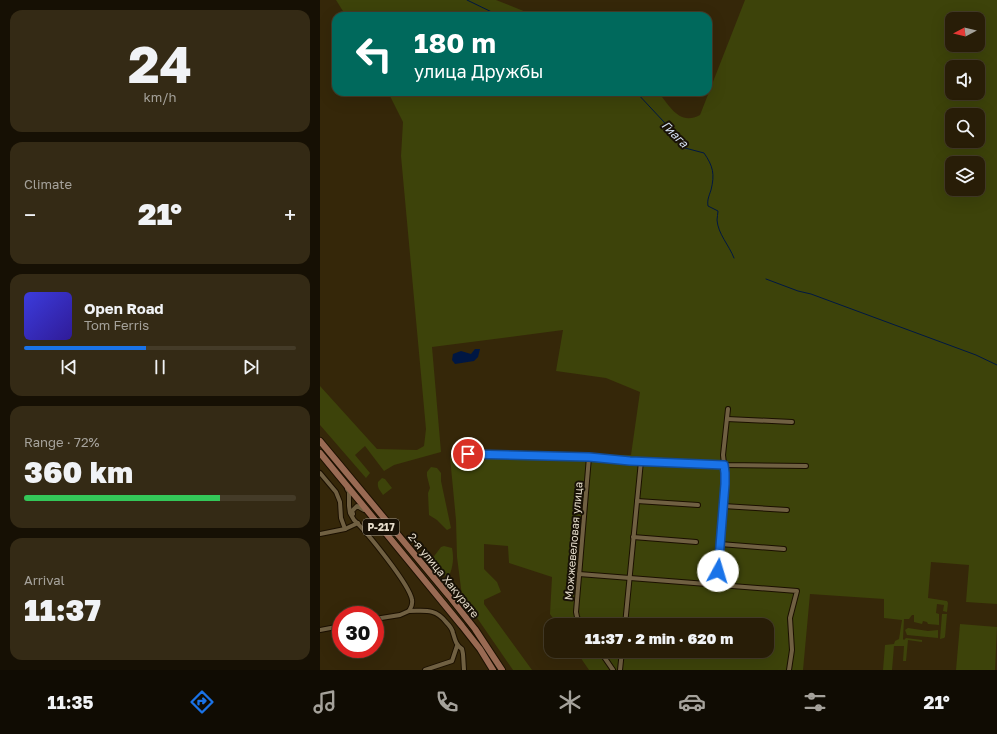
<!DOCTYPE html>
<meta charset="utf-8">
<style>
body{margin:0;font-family:"Golos Text",sans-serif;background:#342a15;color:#f1f3f6;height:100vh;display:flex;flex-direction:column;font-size:15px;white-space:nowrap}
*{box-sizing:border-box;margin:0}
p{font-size:13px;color:#a5a29b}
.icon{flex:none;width:22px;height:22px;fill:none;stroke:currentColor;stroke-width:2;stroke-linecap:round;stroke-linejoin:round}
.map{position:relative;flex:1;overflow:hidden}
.side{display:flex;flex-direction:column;gap:10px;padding:10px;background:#161004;width:320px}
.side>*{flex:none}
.banner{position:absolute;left:12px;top:12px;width:380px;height:84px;border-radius:12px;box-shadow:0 4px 16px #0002,0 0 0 1px #443b28;background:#00695c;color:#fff;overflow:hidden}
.needle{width:26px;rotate:263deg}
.buttons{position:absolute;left:625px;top:12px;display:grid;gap:8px}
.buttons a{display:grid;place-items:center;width:40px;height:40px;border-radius:8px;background:#281d07;box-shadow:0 4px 16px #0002,0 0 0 1px #443b28;font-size:20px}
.speed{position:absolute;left:12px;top:606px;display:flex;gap:8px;font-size:20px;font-weight:700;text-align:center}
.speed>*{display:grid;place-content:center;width:52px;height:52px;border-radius:50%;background:#281d07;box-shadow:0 4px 16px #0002,0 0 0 1px #443b28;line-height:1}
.speed .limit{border:6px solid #d22;background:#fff;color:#111}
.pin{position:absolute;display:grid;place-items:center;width:34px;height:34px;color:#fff;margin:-17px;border:2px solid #fff;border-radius:50%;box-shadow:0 1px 4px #0007}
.me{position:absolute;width:44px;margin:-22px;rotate:6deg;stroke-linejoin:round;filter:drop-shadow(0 0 3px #0008)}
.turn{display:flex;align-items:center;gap:14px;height:84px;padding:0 16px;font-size:18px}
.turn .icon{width:52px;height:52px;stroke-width:2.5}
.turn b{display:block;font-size:28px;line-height:34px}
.big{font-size:30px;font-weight:800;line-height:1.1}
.side .tile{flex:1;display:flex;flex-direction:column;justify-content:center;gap:6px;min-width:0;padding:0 14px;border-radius:12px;background:#342a15}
.side .dial{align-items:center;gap:0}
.dial b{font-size:52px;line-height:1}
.song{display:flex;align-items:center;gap:12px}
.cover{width:48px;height:48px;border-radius:6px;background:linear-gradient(135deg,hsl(240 70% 55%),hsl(250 70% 35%))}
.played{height:4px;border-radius:2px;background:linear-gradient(90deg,#1a73e8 45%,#443b28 45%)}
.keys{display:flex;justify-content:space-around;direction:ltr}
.heat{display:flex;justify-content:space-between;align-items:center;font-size:22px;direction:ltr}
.charge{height:6px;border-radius:3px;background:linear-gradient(90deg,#34c759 72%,#443b28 0)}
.trip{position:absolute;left:224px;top:618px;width:230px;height:40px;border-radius:12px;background:#281d07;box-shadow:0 4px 16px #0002,0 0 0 1px #443b28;font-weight:800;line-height:40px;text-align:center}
.dock{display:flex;height:64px;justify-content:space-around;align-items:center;background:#100c03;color:#a5a29b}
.dock .icon{width:28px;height:28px}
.dock .selected{color:#1a73e8}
.dock b{font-size:18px;color:#f1f3f6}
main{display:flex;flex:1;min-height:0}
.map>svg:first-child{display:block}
</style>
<main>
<section class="side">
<div class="tile dial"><b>24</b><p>km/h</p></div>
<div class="tile"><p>Climate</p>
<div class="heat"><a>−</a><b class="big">21°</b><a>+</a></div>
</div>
<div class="tile">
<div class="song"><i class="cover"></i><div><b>Open Road</b><p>Tom Ferris</p></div></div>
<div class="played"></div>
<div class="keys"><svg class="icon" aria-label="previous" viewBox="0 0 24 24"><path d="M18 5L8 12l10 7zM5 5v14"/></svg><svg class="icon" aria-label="pause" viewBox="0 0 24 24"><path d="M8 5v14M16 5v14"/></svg><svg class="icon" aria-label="next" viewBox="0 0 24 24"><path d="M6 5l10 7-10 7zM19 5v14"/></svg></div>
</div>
<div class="tile"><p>Range · 72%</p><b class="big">360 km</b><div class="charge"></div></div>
<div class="tile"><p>Arrival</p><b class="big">11:37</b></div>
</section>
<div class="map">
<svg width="677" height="670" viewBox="0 0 677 670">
<rect width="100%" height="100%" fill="#352709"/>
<g fill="#3d430a" fill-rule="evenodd">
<path d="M 16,0 L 176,0 L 216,16 L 26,16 Z"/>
<path d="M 425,0 L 677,0 L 677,604 L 646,602 L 649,565 L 611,562 L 608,598 L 627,601 L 628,603 L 627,612 L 623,611 L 624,605 L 617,604 L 616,613 L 619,614 L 619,625 L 608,624 L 607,622 L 603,621 L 602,624 L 594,622 L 594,615 L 592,615 L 589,619 L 584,619 L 583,639 L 584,640 L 586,638 L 602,640 L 602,642 L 588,640 L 586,661 L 583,661 L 584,646 L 574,646 L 572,670 L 563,670 L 565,645 L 574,644 L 575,641 L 579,639 L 582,620 L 564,618 L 564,599 L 490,594 L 483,670 L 269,670 L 256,651 L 447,651 L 447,625 L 238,625 L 230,614 L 232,577 L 189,563 L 188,546 L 164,544 L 164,569 L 177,582 L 181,592 L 164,600 L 164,604 L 212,670 L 193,670 L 142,596 L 137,557 L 136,520 L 130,457 L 215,457 L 248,458 L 249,454 L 311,455 L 320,392 L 286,378 L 236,371 L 243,330 L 112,347 L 121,452 L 74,465 L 64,471 L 45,446 L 35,455 L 50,473 L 46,478 L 0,425 L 0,386 L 57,449 L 97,450 L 104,446 L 106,429 L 81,156 L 83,122 L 68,92 L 338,92 C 350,106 359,126 380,115 ZM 632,19 L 658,19 L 658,45 L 632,45 ZM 632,67 L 658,67 L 658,93 L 632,93 ZM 632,115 L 658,115 L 658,141 L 632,141 ZM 632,163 L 658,163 L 658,189 L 632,189 Z"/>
<path d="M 111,467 L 117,468 L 121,473 L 121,481 L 131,528 L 127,530 L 117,520 L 109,515 L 108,493 L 110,488 L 107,476 L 107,472 Z"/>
<path d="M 62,478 L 65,479 L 72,488 L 63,495 C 60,490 57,488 58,482 Z"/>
<path d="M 124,546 L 132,548 C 134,558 133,567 129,576 L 122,575 L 112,559 L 121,547 Z"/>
<path d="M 622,614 L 627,614 L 625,637 L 624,638 L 620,639 Z"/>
<path d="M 640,624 L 677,627 L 675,670 L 636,670 Z"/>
<path d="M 588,628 L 608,631 L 618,630 L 618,638 L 587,635 L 585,630 Z"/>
</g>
<path fill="#001743" d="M 155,349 L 160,349 L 158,357 L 154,361 L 135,364 L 132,360 L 133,354 L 141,351 L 151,354 Z"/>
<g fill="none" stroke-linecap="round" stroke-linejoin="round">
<g stroke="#001743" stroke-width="1">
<path d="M 147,0 L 180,16"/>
<path d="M 316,92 L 344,122 L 355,137 L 365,148 L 384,153 C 393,166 395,174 391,190 C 389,196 387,200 388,206 L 398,211 C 398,214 397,217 397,220 C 398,234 409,245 414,258"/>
<path d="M 446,279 L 478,291 L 491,294 L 656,355 L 677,365"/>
</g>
<defs>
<g id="street">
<path d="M 407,419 L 472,422"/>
<path d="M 134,456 L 148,454 L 269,457 L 321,461 L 404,465 L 486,466"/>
<path d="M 0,473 L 16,492 L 20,502 L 21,518 L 25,529"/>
<path d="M 27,489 L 29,492 L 29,506 L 30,513 L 34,520 C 46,531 90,585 92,600 C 93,605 91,607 89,611 C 105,611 115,608 126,622 C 129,625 132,628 133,633 C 135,640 136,645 142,649 L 143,654 L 144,670"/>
<path d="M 317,501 L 378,505"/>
<path d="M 403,506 L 467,510"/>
<path d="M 33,514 L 32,511 L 37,506 L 44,510"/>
<path d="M 0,534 L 25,529 L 38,523"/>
<path d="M 313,537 L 376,542"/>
<path d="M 400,544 L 464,549"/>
<path d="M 259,574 L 477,591 L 470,618 L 472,650 L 469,670"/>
<path d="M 396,584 L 403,506 L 405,473 L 403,455 L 408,409"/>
<path d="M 55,619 L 80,615 L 89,611"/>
<path d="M 262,625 L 257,617 L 256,612 L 269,457"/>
<path d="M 305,625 L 321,461"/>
<path d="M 0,630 L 21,626"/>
<path d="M 280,651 L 293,670"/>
<path d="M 105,670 L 132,661 L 137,646"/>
<path d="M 300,670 L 302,651"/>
</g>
<g id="primary">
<path d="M 0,441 L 129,596 L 155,629 L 182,670"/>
<path d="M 0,453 L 142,626 L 160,649 L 173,670"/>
</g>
</defs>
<use href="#street" stroke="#1b1000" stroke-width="6"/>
<use href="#primary" stroke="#1b1000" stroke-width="8"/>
<use href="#street" stroke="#706042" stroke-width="4"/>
<use href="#primary" stroke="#996a53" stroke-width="6"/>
</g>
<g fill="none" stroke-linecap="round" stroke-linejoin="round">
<defs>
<path id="route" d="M 148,454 L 269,457 L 310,461 L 404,465 L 405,473 L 405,484 L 398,571"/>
</defs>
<use href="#route" stroke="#114b97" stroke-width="10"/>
<use href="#route" stroke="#1a73e8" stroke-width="7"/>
</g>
<g text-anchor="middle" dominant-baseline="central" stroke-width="4" stroke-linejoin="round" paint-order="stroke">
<rect fill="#181106" stroke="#a89f90" stroke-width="1" x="43" y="519" width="36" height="16" rx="3"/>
<g font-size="10" font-weight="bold" fill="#e5dccb">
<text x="61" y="527">Р-217</text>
</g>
<g font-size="11" fill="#e5dccb" stroke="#181106">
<text transform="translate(253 541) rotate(-85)">Можжевеловая улица</text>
<text transform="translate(124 575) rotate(51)">2-я улица Хакурате</text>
</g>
<g font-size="12" font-style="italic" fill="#d3dff1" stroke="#181106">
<text transform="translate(355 134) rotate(45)">Гиага</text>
</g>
</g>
</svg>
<div class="buttons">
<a><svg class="needle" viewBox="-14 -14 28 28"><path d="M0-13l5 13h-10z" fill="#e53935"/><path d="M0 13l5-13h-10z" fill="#a5a29b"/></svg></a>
<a><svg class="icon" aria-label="sound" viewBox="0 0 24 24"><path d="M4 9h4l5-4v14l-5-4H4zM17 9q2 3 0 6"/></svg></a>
<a><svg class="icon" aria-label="search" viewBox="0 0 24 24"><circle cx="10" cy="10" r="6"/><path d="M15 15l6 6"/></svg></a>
<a><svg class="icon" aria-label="layers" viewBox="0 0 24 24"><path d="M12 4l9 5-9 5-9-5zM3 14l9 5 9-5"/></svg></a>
</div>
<div class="speed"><div class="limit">30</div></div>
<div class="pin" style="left:148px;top:454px;background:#d93025"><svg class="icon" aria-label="arrive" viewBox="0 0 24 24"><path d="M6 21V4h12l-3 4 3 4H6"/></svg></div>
<svg class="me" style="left:398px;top:571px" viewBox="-20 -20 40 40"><circle r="19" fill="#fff"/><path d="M0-13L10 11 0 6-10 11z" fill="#1a73e8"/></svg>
<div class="trip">11:37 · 2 min · 620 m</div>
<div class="banner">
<div class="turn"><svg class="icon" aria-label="left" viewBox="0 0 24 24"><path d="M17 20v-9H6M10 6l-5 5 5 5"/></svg><div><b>180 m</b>улица Дружбы</div></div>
</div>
</div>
</main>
<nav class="dock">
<b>11:35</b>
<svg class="icon selected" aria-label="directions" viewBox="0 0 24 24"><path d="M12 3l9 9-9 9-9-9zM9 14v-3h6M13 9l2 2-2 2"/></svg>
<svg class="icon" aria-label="music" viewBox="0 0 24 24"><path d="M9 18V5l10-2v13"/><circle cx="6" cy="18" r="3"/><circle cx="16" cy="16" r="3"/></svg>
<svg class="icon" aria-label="phone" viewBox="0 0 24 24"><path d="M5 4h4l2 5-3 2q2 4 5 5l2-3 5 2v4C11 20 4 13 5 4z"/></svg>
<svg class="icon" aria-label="climate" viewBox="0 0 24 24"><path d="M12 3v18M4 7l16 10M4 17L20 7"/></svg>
<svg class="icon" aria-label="car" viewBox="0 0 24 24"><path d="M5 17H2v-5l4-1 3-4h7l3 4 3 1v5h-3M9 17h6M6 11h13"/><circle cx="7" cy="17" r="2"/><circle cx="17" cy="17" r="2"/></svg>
<svg class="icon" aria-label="filters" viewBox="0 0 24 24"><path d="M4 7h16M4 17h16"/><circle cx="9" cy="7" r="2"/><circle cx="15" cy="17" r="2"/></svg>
<b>21°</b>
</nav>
